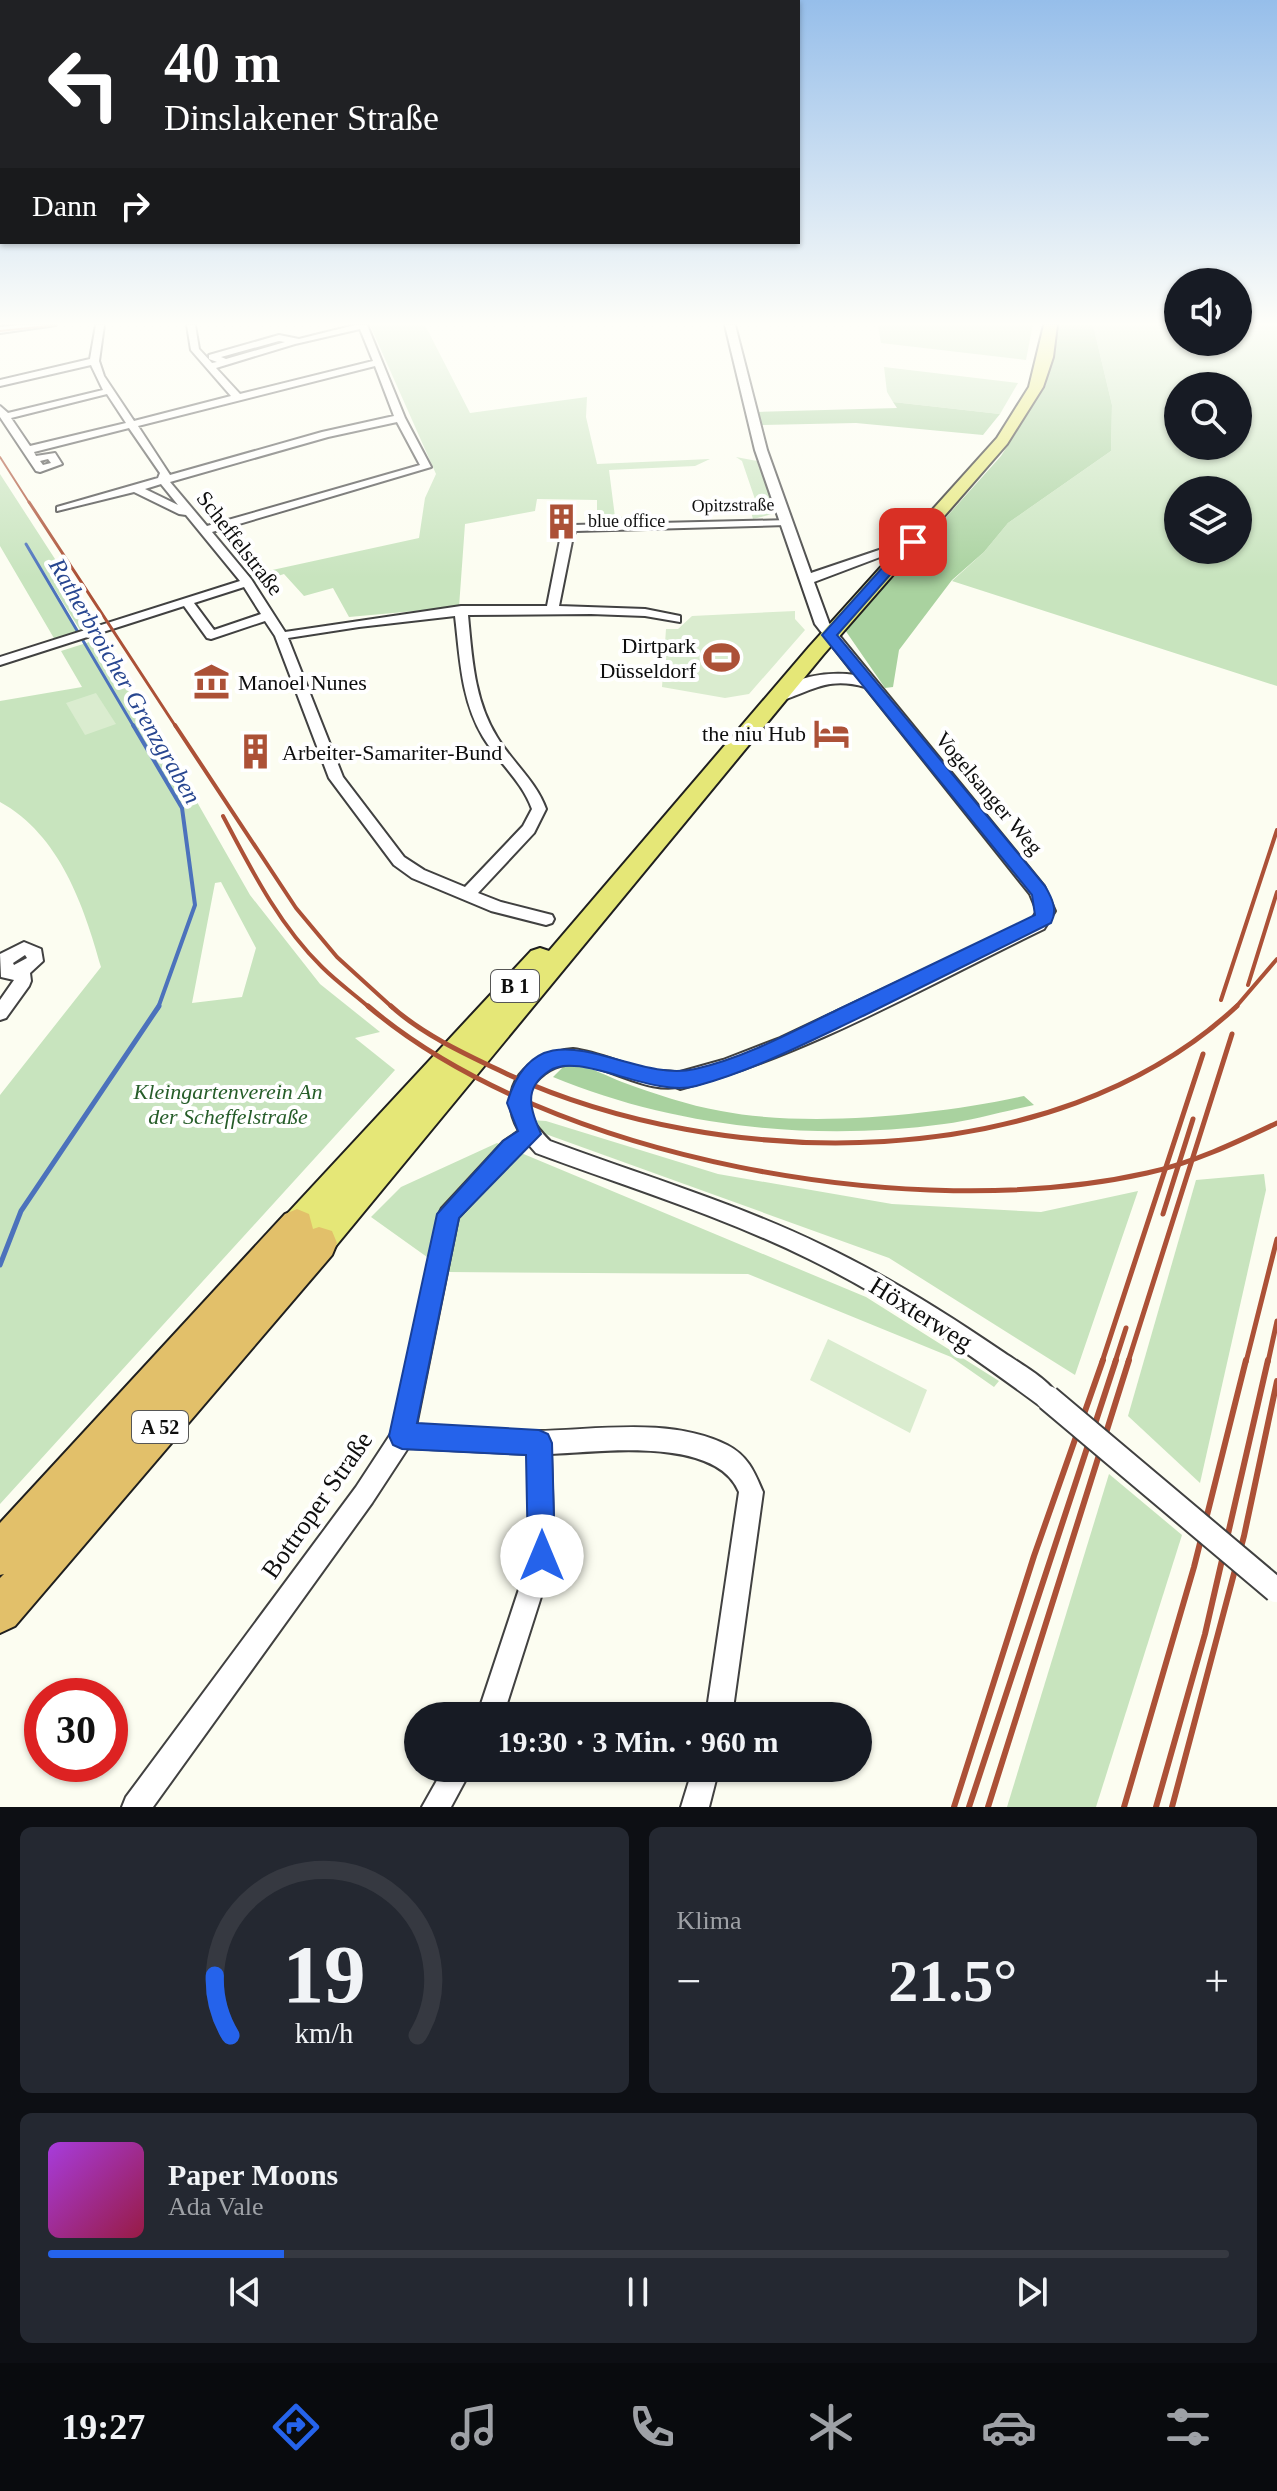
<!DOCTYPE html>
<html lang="de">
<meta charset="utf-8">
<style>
body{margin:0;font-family:"Times New Roman",serif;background:#242831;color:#f1f3f6;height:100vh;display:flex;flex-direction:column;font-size:30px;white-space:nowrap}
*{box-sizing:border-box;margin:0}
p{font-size:26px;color:#9ea1a6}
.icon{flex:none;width:44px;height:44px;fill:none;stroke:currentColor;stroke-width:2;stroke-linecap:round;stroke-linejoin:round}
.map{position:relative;height:1807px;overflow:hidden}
.drawer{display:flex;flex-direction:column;gap:20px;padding:20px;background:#0d0f14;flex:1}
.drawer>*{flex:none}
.hud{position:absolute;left:0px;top:0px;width:800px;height:244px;box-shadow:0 2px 6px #0004;background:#202124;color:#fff;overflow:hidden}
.controls{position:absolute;left:1164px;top:268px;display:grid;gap:16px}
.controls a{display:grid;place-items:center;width:88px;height:88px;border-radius:50%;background:#171b24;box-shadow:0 2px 6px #0004;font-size:40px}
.speed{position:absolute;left:24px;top:1678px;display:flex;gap:16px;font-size:40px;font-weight:700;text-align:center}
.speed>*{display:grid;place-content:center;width:104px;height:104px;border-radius:50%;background:#171b24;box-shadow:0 2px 6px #0004;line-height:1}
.speed .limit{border:12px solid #d22;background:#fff;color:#111}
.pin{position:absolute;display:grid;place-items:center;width:68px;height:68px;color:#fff;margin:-34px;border-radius:16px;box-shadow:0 4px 12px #0006}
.me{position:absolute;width:88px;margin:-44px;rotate:0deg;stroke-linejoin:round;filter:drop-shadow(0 0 6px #0008)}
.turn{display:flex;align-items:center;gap:28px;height:168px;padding:0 32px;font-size:36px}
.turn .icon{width:104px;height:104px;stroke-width:2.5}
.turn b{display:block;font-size:56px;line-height:68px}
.then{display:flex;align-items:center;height:76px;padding:0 32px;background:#0003;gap:16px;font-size:30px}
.big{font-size:60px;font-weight:600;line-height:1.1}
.drawer .tile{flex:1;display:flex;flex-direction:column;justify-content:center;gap:12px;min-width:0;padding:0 28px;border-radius:12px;background:#242831}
.drawer .dial{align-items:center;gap:0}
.dial svg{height:208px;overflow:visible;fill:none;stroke:#363941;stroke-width:7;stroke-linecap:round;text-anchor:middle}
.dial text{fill:#f1f3f6;stroke:none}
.song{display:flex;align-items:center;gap:24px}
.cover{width:96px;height:96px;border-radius:12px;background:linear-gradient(135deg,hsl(280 70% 55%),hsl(340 70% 35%))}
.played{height:8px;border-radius:4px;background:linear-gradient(90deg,#2563eb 20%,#363941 20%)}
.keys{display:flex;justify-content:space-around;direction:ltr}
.heat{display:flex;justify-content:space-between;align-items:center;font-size:44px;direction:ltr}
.drawer .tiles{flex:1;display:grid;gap:20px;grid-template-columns:1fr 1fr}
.tile:last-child{grid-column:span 2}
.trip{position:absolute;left:404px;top:1702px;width:468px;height:80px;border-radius:40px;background:#171b24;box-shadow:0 2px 6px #0004;font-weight:600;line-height:80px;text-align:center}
.menu{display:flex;height:128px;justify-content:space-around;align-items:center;background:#090b0e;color:#9ea1a6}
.menu .icon{width:56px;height:56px}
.menu .selected{color:#2563eb}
.menu b{font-size:36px;color:#f1f3f6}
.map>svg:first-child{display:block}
</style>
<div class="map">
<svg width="1277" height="1807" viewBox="0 0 1277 1807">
<rect width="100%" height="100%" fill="#fcfdf1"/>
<g fill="#c8e4be" fill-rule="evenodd">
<path d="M 370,325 L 425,325 L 470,413 L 587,397 L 586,417 L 597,464 L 710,459 L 695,466 L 609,470 L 615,517 L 656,516 L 656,521 L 597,523 L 597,500 L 537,499 L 535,511 L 465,524 L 459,607 L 349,617 L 333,588 L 304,596 L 284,574 L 256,583 L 249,575 L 419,538 L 425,498 L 436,474 Z"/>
<path d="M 878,325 L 1032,325 L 1032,329 L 1026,360 L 881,343 Z"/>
<path d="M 1093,325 L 1178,325 L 1178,342 L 1238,342 L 1238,325 L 1277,325 L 1277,686 L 952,581 L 984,552 L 1008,523 L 1111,451 L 1112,405 ZM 1178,386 L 1238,386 L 1238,446 L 1178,446 ZM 1178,490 L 1238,490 L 1238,550 L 1178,550 Z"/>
<path d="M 884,367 L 1018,383 L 1000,414 L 893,402 L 887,392 Z"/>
<path d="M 736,457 L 757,461 L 776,513 L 753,519 L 751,512 L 759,511 L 742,461 Z"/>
<path d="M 0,474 L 99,627 L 80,630 L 26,543 L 78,631 L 55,640 L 0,546 Z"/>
<path d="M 99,639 L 144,709 L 250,895 L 320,984 L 380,1032 L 355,1038 L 395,1070 L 0,1504 L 0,1095 L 101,967 C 84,906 60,835 0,802 L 0,701 L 82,687 L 61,651 ZM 221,882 L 256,948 L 242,997 L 192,1003 L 215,883 Z"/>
<path d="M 530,1120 L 546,1121 L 718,1174 L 892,1204 L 1041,1212 L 1138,1191 L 1075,1375 L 889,1258 L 540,1132 Z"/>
<path d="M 497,1143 L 866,1297 L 999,1381 L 994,1387 L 951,1357 L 748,1274 L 448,1272 L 371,1217 L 401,1187 Z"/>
<path d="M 1264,1174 L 1266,1190 L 1200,1483 L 1128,1416 L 1196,1180 Z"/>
<path d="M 1109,1474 L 1182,1535 L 1096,1807 L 1007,1807 Z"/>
</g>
<g fill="#a9d29f">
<path d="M 1055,325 L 1093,325 L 1112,405 L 1111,451 L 1008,523 L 984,552 L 952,580 L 899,650 L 893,687 L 885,688 L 845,630 L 1001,456 L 1046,385 Z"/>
<path d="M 893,402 L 1000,414 L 983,435 L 856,423 L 761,425 L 757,412 L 897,408 Z"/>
<path d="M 577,1065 C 592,1068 607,1076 622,1082 C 655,1094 687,1105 721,1111 C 807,1128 939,1115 1024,1096 L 1034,1105 C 1004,1111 974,1120 944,1124 C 814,1142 674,1127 553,1077 L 563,1067 Z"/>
</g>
<g fill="#daeccf">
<path d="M 795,611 L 795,619 L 805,630 L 749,694 L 725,698 L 662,687 L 666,629 L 678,629 L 692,616 Z"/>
<path d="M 96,693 L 116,724 L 85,735 L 66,703 Z"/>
<path d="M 828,1339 L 927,1390 L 910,1433 L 810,1380 Z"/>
</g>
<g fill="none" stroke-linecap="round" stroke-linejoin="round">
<path stroke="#4c72bc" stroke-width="3" d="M 26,544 L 134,727"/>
<path stroke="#4c72bc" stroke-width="4" d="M 133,725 L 182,808 L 195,905 L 158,1008"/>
<path stroke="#4c72bc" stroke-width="5" d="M 0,1265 L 21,1211 L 159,1006"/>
<defs>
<g id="minor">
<path d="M 96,325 L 104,325 L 99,361 L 104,376 L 134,421 L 231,396 L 191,350 L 187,325 L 195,325 L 199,349 L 212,363 L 217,362 L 209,359 L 209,355 L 279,335 L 299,339 L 355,325 L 367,325 L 405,418 L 431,467 L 212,532 L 251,579 L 285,632 L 461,606 L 547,606 L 561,535 L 573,525 L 790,520 L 790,524 L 786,525 L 576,531 L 573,536 L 559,606 L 645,609 L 680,616 L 680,622 L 645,616 L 591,614 L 468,615 C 472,657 474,700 497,737 C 512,762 536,781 546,809 L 534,833 L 478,893 L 501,902 L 552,915 L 554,919 L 552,923 L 546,925 L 491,911 L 412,878 L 394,865 L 329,778 L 275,636 L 265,621 L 211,639 L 207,638 L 184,606 L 0,665 L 0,657 L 240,581 L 186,515 L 179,514 L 134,492 L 57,511 L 57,507 L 158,478 L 160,473 L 129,428 L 34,452 L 36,456 L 55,453 L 62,464 L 40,472 L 36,471 L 0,417 L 0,406 L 8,413 L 103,390 L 91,365 L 0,386 L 0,380 L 90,359 ZM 360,329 L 373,361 L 240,394 L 216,368 L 295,344 ZM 279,341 L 285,342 L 226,359 L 221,357 ZM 375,366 L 394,416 L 322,432 L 170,475 L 138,426 ZM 107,394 L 126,423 L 30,446 L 11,418 ZM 397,422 L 420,465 L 207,526 L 170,482 L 328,437 ZM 48,459 L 51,463 L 43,465 L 40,461 ZM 161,484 L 178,505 L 145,489 ZM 244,587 L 261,614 L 214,630 L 194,603 ZM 455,616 C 460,658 461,700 483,737 C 498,762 522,781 532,809 L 523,826 L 465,887 L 424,870 L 404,857 L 343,777 L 288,638 L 359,627 Z"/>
<path d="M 24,942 L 41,949 L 43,961 L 30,973 L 31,981 L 29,986 L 6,1018 L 0,1020 L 0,1000 L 14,980 L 1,977 L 0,954 ZM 25,955 L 27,958 L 14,965 L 13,963 Z"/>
<path d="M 573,1049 C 599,1052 622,1064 648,1070 C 661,1072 674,1070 686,1075 L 689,1080 L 686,1085 C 634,1103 574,1028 531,1088 C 518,1107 537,1128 550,1141 C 641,1175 736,1203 824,1246 C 887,1276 946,1313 1003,1352 C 1019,1363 1052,1381 1059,1398 L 1056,1406 L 1048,1409 L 1040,1406 C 967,1352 891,1299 809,1259 C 722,1216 627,1187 536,1153 L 529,1145 L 517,1154 L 458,1218 L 416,1426 C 456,1428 497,1432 538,1431 C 598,1430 670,1417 727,1445 C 748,1456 754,1471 763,1492 L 732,1716 L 706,1716 L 739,1492 C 716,1436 601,1452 551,1454 L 554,1556 L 503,1716 L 477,1716 L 530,1556 L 528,1454 L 408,1448 L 372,1503 L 153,1807 L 122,1807 L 126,1797 L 356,1487 L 392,1432 L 439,1214 L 442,1208 L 503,1142 L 519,1131 C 494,1087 527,1053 573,1049 Z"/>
<path d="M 444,1768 L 472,1768 L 451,1807 L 422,1807 Z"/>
<path d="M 693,1768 L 719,1768 L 709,1807 L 681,1807 Z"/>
</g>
<g id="tertiary">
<path d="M 18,325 L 56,325 L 0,333 L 0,327 Z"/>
<path d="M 725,325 L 735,325 L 767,450 L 811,573 L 885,548 L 896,551 L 814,582 L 829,623 L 1044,886 L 1055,911 L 1044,929 C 926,986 808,1055 680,1089 L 673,1086 L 670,1080 L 673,1074 L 723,1060 L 780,1038 L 1032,919 L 1037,911 L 1030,894 L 865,687 C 826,676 811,692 777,702 L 769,697 C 790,677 828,671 855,675 L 815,624 L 755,450 Z"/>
</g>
<path id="primary" d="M 1044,325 L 1057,325 L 1053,357 L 1043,387 L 1007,444 L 823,655 L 330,1253 L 319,1257 L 308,1253 L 304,1243 L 307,1235 L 297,1239 L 286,1235 L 282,1225 L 286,1215 L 531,951 L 540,948 L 549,951 L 809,647 L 997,438 L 1029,387 Z"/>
<path id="motorway" d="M 297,1209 L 309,1214 L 313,1229 L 319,1227 L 332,1231 L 337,1243 L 332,1255 L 15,1626 L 0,1633 L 0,1578 L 4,1574 L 0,1575 L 0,1523 L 285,1214 Z"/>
</defs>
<use href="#minor" stroke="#414141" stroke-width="4"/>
<use href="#tertiary" stroke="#414141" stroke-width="4"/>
<use href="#primary" stroke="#1f1f1f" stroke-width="4"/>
<use href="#motorway" stroke="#1f1f1f" stroke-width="4"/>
<use href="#minor" fill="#fff" fill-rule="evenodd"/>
<use href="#tertiary" fill="#fff" fill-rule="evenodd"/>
<use href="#primary" fill="#e5e777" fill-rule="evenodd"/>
<use href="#motorway" fill="#e2c06a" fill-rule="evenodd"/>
<path stroke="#ac5137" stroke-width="2" d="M 0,331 L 57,325"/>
<path stroke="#ac5137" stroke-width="2" d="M 0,457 L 30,504"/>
<path stroke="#ac5137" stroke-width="3" d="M 29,502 L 176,727"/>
<g stroke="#ac5137" stroke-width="4">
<path d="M 175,725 L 296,908 L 337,957 L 393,1008"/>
<path d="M 223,816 C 251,869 279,925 322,967 C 337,982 354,994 370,1008"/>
<path d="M 1248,985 L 1277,892"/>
<path d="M 1221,1000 L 1277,830"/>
<path d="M 1235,1008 L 1277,959"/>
</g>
<g stroke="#ac5137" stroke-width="5">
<path d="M 368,1006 C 550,1161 916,1225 1147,1173 C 1193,1163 1235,1143 1277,1123"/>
<path d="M 391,1006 C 423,1035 467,1055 505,1073 C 723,1174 1054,1177 1237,1006"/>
<path d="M 1163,1214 L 1193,1119"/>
<path d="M 1102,1362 L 1203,1054"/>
<path d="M 1115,1362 L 1126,1328"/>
<path d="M 1128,1362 L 1232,1034"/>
<path d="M 1246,1362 L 1277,1239"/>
<path d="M 1268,1362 L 1277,1321"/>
</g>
<g stroke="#ac5137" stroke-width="6">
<path d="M 954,1807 L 1034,1556 L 1103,1360"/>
<path d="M 969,1807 L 1116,1360"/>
<path d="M 988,1807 L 1129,1360"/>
<path d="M 1124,1807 L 1194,1567 L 1246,1360"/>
<path d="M 1156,1807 L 1205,1634 L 1268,1360"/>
<path d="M 1172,1807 L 1244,1536 L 1277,1381"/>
</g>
<defs>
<path id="minor-bridge" d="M 1048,1398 L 1276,1590"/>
</defs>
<use href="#minor-bridge" stroke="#414141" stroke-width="28" stroke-linecap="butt"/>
<use href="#minor-bridge" stroke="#fff" stroke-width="24"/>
</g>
<linearGradient id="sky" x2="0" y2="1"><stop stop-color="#96beea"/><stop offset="0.56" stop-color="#fefef9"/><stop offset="1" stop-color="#fefef9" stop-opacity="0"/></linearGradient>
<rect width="1277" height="578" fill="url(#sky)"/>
<path fill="#2563eb" stroke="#184099" stroke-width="2" d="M 908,539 L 919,542 L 837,635 L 1045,886 C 1052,898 1058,910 1051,923 C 989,954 927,984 865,1015 C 810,1041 755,1070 696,1086 C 651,1098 578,1050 549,1071 C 522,1089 531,1110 541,1134 L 459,1218 L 417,1423 L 539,1430 L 548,1434 L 552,1443 L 555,1556 L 551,1565 L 542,1569 L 532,1565 L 528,1556 L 526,1455 L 402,1449 L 393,1445 L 389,1436 L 437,1214 L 503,1141 L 518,1131 L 507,1103 C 539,996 627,1085 695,1069 C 744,1058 792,1032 837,1010 C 903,978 969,947 1035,915 L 1032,895 L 822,635 Z"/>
<defs>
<symbol id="building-bare" viewBox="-9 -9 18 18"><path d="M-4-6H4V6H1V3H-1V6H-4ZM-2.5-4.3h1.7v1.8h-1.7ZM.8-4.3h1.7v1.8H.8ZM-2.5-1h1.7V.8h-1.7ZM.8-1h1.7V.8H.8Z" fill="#ac5137" stroke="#fff" stroke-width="2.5" paint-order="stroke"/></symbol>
<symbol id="stadium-bare" viewBox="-9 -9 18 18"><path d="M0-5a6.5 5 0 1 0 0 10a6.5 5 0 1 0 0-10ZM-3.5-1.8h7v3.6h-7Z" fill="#ac5137" stroke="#fff" stroke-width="2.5" paint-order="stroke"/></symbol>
<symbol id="museum-bare" viewBox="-9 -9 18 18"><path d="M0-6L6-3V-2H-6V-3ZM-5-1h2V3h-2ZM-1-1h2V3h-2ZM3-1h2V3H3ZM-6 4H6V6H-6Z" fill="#ac5137" stroke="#fff" stroke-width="2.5" paint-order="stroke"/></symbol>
<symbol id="hotel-bare" viewBox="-9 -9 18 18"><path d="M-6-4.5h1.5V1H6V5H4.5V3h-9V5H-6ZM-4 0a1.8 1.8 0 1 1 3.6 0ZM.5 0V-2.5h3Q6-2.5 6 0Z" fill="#ac5137" stroke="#fff" stroke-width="2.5" paint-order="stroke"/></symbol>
</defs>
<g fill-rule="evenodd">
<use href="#building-bare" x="536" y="496" width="51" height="51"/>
<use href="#stadium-bare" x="696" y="632" width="51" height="51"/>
<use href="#museum-bare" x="186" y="656" width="51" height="51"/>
<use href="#hotel-bare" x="806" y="708" width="51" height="51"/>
<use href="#building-bare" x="230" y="726" width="51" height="51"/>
</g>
<g text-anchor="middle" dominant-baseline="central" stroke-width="8" stroke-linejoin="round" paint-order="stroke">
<g font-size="18" fill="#0e0e0e" stroke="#fff">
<text transform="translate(733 505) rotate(-1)">Opitzstraße</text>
</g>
<g font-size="18" fill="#0e0e0e" stroke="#fff" text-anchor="start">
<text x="588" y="521">blue office</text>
</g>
<g fill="#fff" stroke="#565656" stroke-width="2">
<rect x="491" y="970" width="48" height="32" rx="6"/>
<rect x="132" y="1411" width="56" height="32" rx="6"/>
</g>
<g font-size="20" font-weight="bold" fill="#0e0e0e">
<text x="515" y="986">B 1</text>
<text x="160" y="1427">A 52</text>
</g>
<g font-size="22" fill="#0e0e0e" stroke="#fff">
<text transform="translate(240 543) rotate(52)">Scheffelstraße</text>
<text transform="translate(989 793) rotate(50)">Vogelsanger Weg</text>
</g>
<g font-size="22" fill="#0e0e0e" stroke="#fff" text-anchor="end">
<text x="696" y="645">Dirtpark<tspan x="696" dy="25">Düsseldorf</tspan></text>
<text x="238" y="682" text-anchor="start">Manoel Nunes</text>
<text x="806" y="733">the niu Hub</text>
<text x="282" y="752" text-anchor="start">Arbeiter-Samariter-Bund</text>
</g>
<g font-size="22" font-style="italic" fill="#265d29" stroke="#fff">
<text x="228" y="1091">Kleingartenverein An<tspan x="228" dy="25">der Scheffelstraße</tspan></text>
</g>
<g font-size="24" font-style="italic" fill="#274690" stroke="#fff">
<text transform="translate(125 681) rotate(60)">Ratherbroicher Grenzgraben</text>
</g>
<g font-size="26" fill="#0e0e0e" stroke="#fff">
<text transform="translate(921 1314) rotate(32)">Höxterweg</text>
<text transform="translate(317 1505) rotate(-55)">Bottroper Straße</text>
</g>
</g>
</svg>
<div class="controls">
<a><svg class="icon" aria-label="sound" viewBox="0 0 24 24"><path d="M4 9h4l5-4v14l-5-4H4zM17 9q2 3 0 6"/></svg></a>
<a><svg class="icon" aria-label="search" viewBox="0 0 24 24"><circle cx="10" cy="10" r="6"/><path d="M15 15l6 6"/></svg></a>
<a><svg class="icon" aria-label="layers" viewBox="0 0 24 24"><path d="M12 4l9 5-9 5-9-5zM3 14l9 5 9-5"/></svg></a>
</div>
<div class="speed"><div class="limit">30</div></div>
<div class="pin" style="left:913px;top:542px;background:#d93025"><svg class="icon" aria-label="arrive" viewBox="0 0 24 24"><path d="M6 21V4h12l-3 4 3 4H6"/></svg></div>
<svg class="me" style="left:542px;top:1556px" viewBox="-20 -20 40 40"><circle r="19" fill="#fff"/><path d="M0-13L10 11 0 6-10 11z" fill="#2563eb"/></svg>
<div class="trip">19:30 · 3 Min. · 960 m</div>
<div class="hud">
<div class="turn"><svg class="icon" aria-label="left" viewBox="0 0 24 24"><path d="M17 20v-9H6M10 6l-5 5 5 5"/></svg><div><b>40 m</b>Dinslakener Straße</div></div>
<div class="then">Dann<svg class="icon" aria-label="right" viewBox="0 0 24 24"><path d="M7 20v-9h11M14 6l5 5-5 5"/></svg></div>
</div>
</div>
<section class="drawer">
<div class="tiles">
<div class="tile dial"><svg viewBox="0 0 100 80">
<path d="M14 69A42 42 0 1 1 86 69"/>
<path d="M14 69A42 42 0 0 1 8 46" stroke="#2563eb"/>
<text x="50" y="56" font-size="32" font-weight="700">19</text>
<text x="50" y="72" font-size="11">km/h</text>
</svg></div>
<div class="tile"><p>Klima</p>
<div class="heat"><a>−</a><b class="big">21.5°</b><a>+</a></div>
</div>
<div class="tile">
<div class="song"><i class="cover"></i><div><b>Paper Moons</b><p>Ada Vale</p></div></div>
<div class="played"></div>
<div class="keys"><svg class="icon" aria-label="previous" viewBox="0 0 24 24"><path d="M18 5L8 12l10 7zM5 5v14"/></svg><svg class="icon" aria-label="pause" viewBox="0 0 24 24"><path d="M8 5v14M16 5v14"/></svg><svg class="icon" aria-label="next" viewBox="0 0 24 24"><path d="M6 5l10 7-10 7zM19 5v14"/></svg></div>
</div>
</div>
</section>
<nav class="menu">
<b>19:27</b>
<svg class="icon selected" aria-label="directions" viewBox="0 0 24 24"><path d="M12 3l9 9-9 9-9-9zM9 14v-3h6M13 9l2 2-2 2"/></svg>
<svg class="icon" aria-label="music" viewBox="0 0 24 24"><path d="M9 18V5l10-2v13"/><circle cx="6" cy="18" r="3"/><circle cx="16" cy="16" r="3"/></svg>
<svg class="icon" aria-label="phone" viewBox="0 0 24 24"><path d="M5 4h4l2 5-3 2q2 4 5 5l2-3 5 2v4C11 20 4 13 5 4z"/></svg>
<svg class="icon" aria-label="climate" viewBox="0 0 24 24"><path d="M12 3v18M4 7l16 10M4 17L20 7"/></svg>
<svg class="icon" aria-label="car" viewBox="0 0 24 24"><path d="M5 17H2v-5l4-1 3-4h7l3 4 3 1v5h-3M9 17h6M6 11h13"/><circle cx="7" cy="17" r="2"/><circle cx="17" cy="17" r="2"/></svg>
<svg class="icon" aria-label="filters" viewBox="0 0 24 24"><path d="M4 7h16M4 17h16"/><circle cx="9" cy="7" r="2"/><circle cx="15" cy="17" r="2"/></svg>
</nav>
